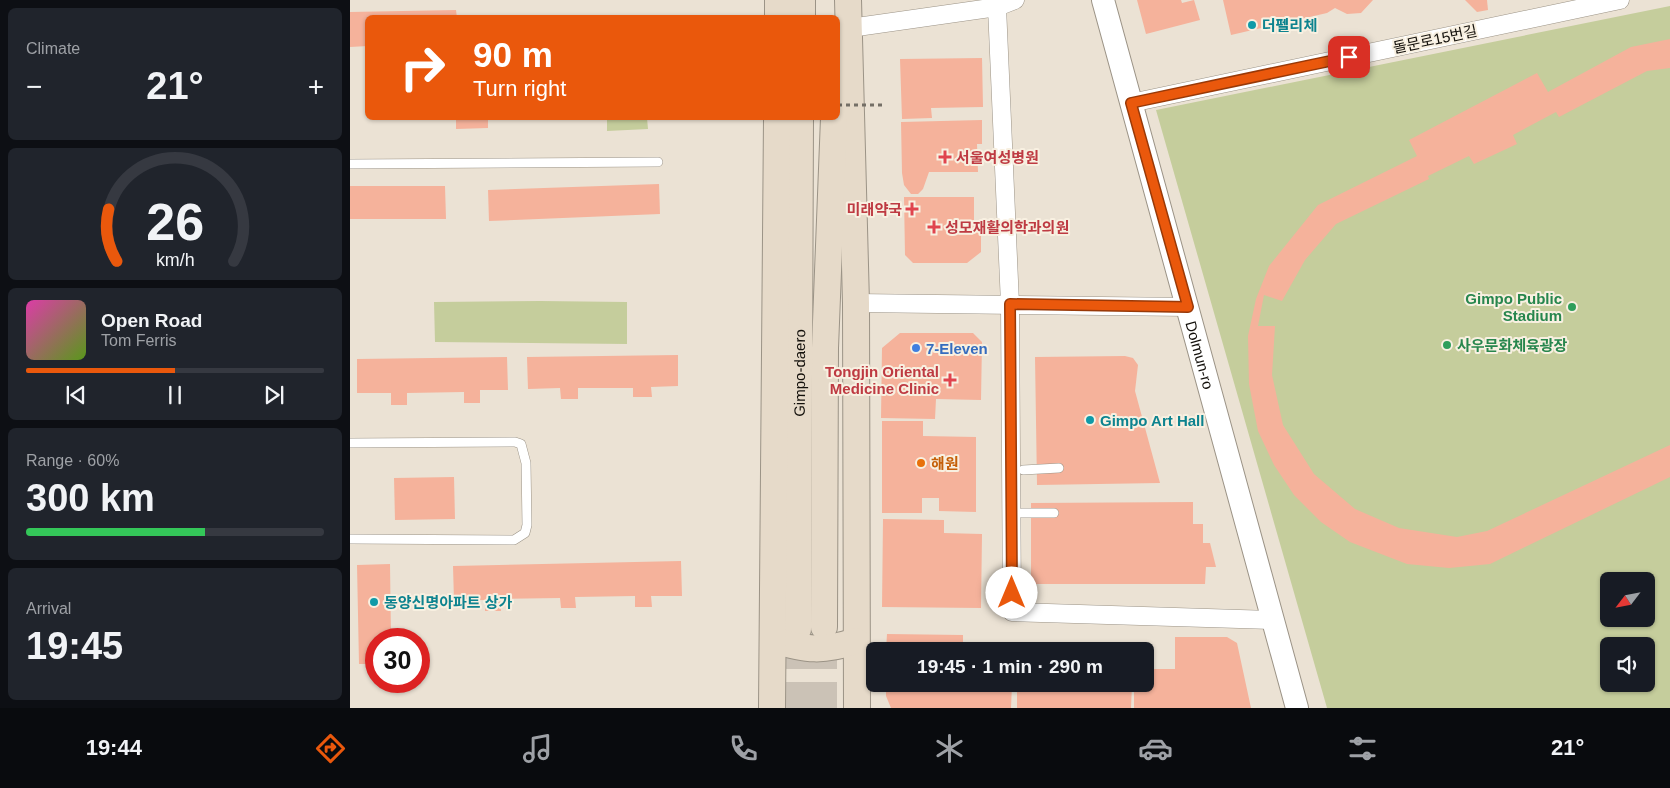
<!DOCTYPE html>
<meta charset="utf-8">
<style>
body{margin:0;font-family:Arial,"Noto Sans KR",sans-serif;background:#20242c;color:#f1f3f6;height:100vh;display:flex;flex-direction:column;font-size:19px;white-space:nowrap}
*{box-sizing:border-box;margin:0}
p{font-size:16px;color:#9ea1a6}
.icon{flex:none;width:28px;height:28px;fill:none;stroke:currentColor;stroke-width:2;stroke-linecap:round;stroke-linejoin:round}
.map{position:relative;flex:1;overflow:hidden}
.side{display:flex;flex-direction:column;gap:8px;padding:8px;background:#0d0f14;width:350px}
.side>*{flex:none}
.banner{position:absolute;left:15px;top:15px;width:475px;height:105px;border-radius:8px;box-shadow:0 1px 4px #0004;background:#ea580c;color:#fff;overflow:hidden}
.needle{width:32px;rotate:238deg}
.fabs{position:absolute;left:1250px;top:572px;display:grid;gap:10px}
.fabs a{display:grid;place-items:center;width:55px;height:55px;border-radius:8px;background:#171b24;box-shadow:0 1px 4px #0004;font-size:25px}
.speed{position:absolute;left:15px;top:628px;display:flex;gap:10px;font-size:25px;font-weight:700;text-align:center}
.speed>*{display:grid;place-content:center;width:65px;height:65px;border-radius:50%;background:#171b24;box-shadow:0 1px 4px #0004;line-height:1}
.speed .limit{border:8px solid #d22;background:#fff;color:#111}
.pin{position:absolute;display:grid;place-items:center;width:42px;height:42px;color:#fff;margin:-21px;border-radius:10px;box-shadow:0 2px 8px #0006}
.me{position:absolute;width:55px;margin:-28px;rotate:0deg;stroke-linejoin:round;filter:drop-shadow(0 0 4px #0008)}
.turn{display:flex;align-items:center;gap:18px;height:105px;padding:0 25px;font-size:22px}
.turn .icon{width:65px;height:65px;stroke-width:2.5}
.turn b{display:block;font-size:35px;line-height:42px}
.big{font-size:38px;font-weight:600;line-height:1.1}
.side .widget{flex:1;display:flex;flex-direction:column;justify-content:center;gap:8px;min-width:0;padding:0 18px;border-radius:8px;background:#20242c}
.side .dial{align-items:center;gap:0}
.dial svg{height:130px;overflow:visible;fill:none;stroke:#363941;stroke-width:7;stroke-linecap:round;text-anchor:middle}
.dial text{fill:#f1f3f6;stroke:none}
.song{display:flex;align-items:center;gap:15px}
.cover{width:60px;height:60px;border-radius:8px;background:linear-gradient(135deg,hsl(320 70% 55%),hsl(90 70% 35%))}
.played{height:5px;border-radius:2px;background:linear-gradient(90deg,#ea580c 50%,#363941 50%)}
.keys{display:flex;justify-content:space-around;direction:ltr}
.heat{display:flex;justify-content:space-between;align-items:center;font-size:28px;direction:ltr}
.charge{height:8px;border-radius:4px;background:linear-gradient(90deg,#34c759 60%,#363941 0)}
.trip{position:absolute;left:516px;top:642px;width:288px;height:50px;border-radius:8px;background:#171b24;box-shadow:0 1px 4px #0004;font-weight:600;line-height:50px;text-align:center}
.tab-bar{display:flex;height:80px;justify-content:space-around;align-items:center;background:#090b0e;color:#9ea1a6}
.tab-bar .icon{width:35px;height:35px}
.tab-bar .current{color:#ea580c}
.tab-bar b{font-size:22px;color:#f1f3f6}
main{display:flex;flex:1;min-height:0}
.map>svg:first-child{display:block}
</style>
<main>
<section class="side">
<div class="widget"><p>Climate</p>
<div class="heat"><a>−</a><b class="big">21°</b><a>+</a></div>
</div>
<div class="widget dial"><svg viewBox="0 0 100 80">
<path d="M14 69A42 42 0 1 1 86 69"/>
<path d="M14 69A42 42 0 0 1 9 37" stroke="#ea580c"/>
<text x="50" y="56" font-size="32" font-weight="700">26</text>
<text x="50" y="72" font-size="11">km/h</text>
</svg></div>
<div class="widget">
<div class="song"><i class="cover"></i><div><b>Open Road</b><p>Tom Ferris</p></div></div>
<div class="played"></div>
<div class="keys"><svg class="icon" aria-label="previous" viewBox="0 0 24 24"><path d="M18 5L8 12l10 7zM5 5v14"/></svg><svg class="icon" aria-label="pause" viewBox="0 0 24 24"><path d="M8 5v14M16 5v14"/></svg><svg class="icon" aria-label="next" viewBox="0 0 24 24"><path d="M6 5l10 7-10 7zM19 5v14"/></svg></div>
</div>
<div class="widget"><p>Range · 60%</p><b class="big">300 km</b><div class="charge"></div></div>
<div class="widget"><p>Arrival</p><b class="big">19:45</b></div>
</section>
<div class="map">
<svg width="1320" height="708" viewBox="0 0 1320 708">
<rect width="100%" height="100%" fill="#ebe2d4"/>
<g fill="#c5cd9c" fill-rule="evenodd">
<path d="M 1320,6 L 1320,708 L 977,708 L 806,110 ZM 1259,581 L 1296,581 L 1296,619 L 1259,619 ZM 1259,646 L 1296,646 L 1296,684 L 1259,684 Z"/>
<path d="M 257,118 L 297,118 L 298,129 L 257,131 Z"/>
<path d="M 190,301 L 277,302 L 277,344 L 85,342 L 84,302 Z"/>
</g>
<g fill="#f5b29b">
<path d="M 787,0 L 831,0 L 832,3 L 844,0 L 850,20 L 796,34 Z"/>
<path d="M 873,0 L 1023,0 L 1011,13 L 997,14 L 985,8 L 977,13 L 881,35 Z"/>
<path d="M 1115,0 L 1137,0 L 1138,10 L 1127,12 Z"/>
<path d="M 106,10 L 107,18 L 18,18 L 18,46 L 0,47 L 0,12 Z"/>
<path d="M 1320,39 L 1320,68 L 1297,71 L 1209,117 L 1206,112 L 1163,135 L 1167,144 L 1124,164 L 1119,156 L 1078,176 L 1079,179 L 986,224 L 955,260 L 932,301 L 914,295 L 908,326 L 925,326 L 922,375 L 933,425 L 964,474 L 1005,509 L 1049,528 L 1107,537 L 1137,531 L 1320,445 L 1320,477 L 1140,564 L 1099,568 L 1057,564 L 1000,542 L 971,522 L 944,495 L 924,465 L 908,431 L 899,384 L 898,336 L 906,299 L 919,266 L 968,205 L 1067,156 L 1059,140 L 1187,73 L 1198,92 L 1281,47 Z"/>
<path d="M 632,58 L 633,107 L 581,108 L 582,118 L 552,119 L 550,59 Z"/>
<path d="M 106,118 L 138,118 L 138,128 L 106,129 Z"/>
<path d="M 632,120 L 632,144 L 627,144 L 628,172 L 579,172 L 573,189 L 568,194 L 561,194 L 554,185 L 552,173 L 551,122 Z"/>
<path d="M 309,184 L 310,214 L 139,221 L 138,190 Z"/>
<path d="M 0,186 L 95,186 L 96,219 L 0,219 Z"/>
<path d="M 554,197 L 624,197 L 624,223 L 631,223 L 631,252 L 617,263 L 563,263 L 555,255 Z"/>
<path d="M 550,333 L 623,333 L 632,342 L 631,400 L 586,399 L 585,419 L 531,418 L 532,348 Z"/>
<path d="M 328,355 L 328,386 L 301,387 L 302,397 L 283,397 L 283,388 L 228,388 L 228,399 L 211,399 L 210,388 L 178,389 L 177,357 Z"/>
<path d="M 775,356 L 783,358 L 788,365 L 785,391 L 810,483 L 687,485 L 685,357 Z"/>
<path d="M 157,357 L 158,390 L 130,390 L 130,403 L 114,403 L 114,392 L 57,393 L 57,405 L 41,405 L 41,393 L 7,393 L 7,359 Z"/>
<path d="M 532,421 L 573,421 L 573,436 L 626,437 L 626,512 L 589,511 L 589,498 L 572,498 L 572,513 L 532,513 Z"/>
<path d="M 104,477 L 105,519 L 45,520 L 44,478 Z"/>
<path d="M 843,502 L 843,524 L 853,524 L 853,543 L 860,543 L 866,567 L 856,567 L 855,584 L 681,584 L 681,503 Z"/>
<path d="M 533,519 L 594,520 L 594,533 L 632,534 L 631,608 L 532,607 Z"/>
<path d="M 331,561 L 332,596 L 301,596 L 302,607 L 285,607 L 285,596 L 225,597 L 226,608 L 211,608 L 210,598 L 150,599 L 151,611 L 135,611 L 135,600 L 104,601 L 103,566 Z"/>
<path d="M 40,564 L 41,639 L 26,639 L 26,664 L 9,664 L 7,565 Z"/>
<path d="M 537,634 L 613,635 L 613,651 L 536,651 Z"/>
<path d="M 825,637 L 877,637 L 887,643 L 901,708 L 784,708 L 784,689 L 797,689 L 797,669 L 825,669 Z"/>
<path d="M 536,684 L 662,684 L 661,708 L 541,708 L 536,696 Z"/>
<path d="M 667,684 L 782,684 L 781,708 L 667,708 Z"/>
</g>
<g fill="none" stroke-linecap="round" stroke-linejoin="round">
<g stroke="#cbc2b6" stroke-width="26" stroke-dasharray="26 13" stroke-linecap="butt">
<path d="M 448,708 L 448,629"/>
<path d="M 474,708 L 474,627"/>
</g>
<defs>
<g id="service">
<path d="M 0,164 L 308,162"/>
<path d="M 0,443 L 165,442 L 171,444 L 176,463 L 177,525 L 175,533 L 164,540 L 0,539"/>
<path d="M 673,470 L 709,468"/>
<path d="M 672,513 L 704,513"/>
</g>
<g id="minor">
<path d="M 647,7 L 660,304 L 662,612 L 924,620"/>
<path d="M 500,28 L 647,7 L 665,0"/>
<path d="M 781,103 L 1270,0"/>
<path d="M 506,303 L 838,307"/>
</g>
<g id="tertiary">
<path id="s1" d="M 753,0 L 947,708"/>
</g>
<g id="secondary">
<path d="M 498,0 L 506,303 L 507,708"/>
<path d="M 428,18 L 428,0"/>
<path d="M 452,18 L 452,0"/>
<path d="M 474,627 L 475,348 L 484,118"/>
<path id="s2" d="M 448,629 L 450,118"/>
<path d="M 423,640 C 457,650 472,652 506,641"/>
<path d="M 422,708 L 427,118"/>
</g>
</defs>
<use href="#service" stroke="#9b9386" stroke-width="10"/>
<use href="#minor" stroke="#9b9386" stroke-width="19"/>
<use href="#tertiary" stroke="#9b9386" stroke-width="24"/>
<use href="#secondary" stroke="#9b9386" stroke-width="28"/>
<use href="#service" stroke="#fff" stroke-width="9"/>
<use href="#minor" stroke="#fff" stroke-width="18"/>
<use href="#tertiary" stroke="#fff" stroke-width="22"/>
<use href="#secondary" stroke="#e6dac9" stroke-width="26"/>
<path stroke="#746f66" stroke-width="3" stroke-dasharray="4 4" stroke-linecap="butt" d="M 488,105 L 534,105"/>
</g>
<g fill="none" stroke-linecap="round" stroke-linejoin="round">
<defs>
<path id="route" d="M 662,593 L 660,304 L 838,307 L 781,103 L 999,57"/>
</defs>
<use href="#route" stroke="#983908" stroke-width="12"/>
<use href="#route" stroke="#ea580c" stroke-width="9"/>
</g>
<g fill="#0f9aa8" stroke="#f8f0e1" stroke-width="2">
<circle cx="902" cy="25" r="5"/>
<circle cx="740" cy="420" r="5"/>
<circle cx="24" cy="602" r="5"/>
</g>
<g fill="#e0444e" stroke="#f8f0e1" stroke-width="2">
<path d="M592.5 149.5h5v5h5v5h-5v5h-5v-5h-5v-5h5z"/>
<path d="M559.5 201.5h5v5h5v5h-5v5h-5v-5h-5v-5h5z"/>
<path d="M581.5 219.5h5v5h5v5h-5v5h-5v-5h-5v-5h5z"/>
<path d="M597.5 372.5h5v5h5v5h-5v5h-5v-5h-5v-5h5z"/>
</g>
<g fill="#2e9e5b" stroke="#f8f0e1" stroke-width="2">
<circle cx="1222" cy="307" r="5"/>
<circle cx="1097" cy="345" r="5"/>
</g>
<circle fill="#3f7fe0" stroke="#f8f0e1" stroke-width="2" cx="566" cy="348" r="5"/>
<circle fill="#e8710a" stroke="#f8f0e1" stroke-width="2" cx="571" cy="463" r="5"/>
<g text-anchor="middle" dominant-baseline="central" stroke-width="4" stroke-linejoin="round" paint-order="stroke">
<g font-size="15" font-weight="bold" fill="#0d838f" stroke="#f8f0e1" text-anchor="start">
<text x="912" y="25">더펠리체</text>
<text x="750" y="420">Gimpo Art Hall</text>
<text x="34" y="602">동양신명아파트 상가</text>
</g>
<g font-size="15" fill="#13100b" stroke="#f8f0e1">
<text transform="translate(1085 39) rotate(-12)">돌문로15번길</text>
<text stroke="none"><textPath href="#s1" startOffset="368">Dolmun-ro</textPath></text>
<text stroke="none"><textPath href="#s2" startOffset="256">Gimpo-daero</textPath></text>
</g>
<g font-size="15" font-weight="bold" fill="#be3a42" stroke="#f8f0e1" text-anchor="start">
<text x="606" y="157">서울여성병원</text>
<text x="552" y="209" text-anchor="end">미래약국</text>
<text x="595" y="227">성모재활의학과의원</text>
<text x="589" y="371" text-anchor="end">Tongjin Oriental<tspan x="589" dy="17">Medicine Clinic</tspan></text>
</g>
<g font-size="15" font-weight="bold" fill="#27864d" stroke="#f8f0e1" text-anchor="end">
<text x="1212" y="298">Gimpo Public<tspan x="1212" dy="17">Stadium</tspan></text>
<text x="1107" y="345" text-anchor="start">사우문화체육광장</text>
</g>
<g font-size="15" font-weight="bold" fill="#366cbe" stroke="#f8f0e1" text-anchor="start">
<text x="576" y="348">7-Eleven</text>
</g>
<g font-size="15" font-weight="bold" fill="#c56008" stroke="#f8f0e1" text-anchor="start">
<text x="581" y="463">해원</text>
</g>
</g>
</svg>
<div class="fabs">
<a><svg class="needle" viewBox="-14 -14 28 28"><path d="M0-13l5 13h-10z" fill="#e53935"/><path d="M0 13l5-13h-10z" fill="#9ea1a6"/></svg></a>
<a><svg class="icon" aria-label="sound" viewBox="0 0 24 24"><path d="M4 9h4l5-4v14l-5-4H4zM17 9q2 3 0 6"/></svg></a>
</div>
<div class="speed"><div class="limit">30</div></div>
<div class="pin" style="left:999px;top:57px;background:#d93025"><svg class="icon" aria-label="arrive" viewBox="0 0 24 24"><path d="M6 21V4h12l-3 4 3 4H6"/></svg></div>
<svg class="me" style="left:662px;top:593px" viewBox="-20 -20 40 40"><circle r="19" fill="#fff"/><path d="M0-13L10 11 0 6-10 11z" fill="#ea580c"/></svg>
<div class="trip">19:45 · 1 min · 290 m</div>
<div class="banner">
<div class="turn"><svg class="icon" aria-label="right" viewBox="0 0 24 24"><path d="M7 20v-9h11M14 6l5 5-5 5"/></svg><div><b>90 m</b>Turn right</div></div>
</div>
</div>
</main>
<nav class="tab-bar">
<b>19:44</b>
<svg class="icon current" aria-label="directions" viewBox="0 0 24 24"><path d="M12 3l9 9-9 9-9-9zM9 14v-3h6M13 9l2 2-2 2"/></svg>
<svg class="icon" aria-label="music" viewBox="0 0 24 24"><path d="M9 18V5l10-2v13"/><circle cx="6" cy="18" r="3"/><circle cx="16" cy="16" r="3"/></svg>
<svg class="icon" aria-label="phone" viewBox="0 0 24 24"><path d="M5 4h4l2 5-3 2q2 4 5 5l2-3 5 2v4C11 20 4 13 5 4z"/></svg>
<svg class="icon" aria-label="climate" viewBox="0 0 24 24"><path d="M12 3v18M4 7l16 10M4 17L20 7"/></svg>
<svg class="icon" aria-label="car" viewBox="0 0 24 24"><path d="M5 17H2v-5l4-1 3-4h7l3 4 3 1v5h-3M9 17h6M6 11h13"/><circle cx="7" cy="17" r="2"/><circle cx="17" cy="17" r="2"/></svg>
<svg class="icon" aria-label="filters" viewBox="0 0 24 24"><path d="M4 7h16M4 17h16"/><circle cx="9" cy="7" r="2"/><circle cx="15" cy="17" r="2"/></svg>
<b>21°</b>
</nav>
